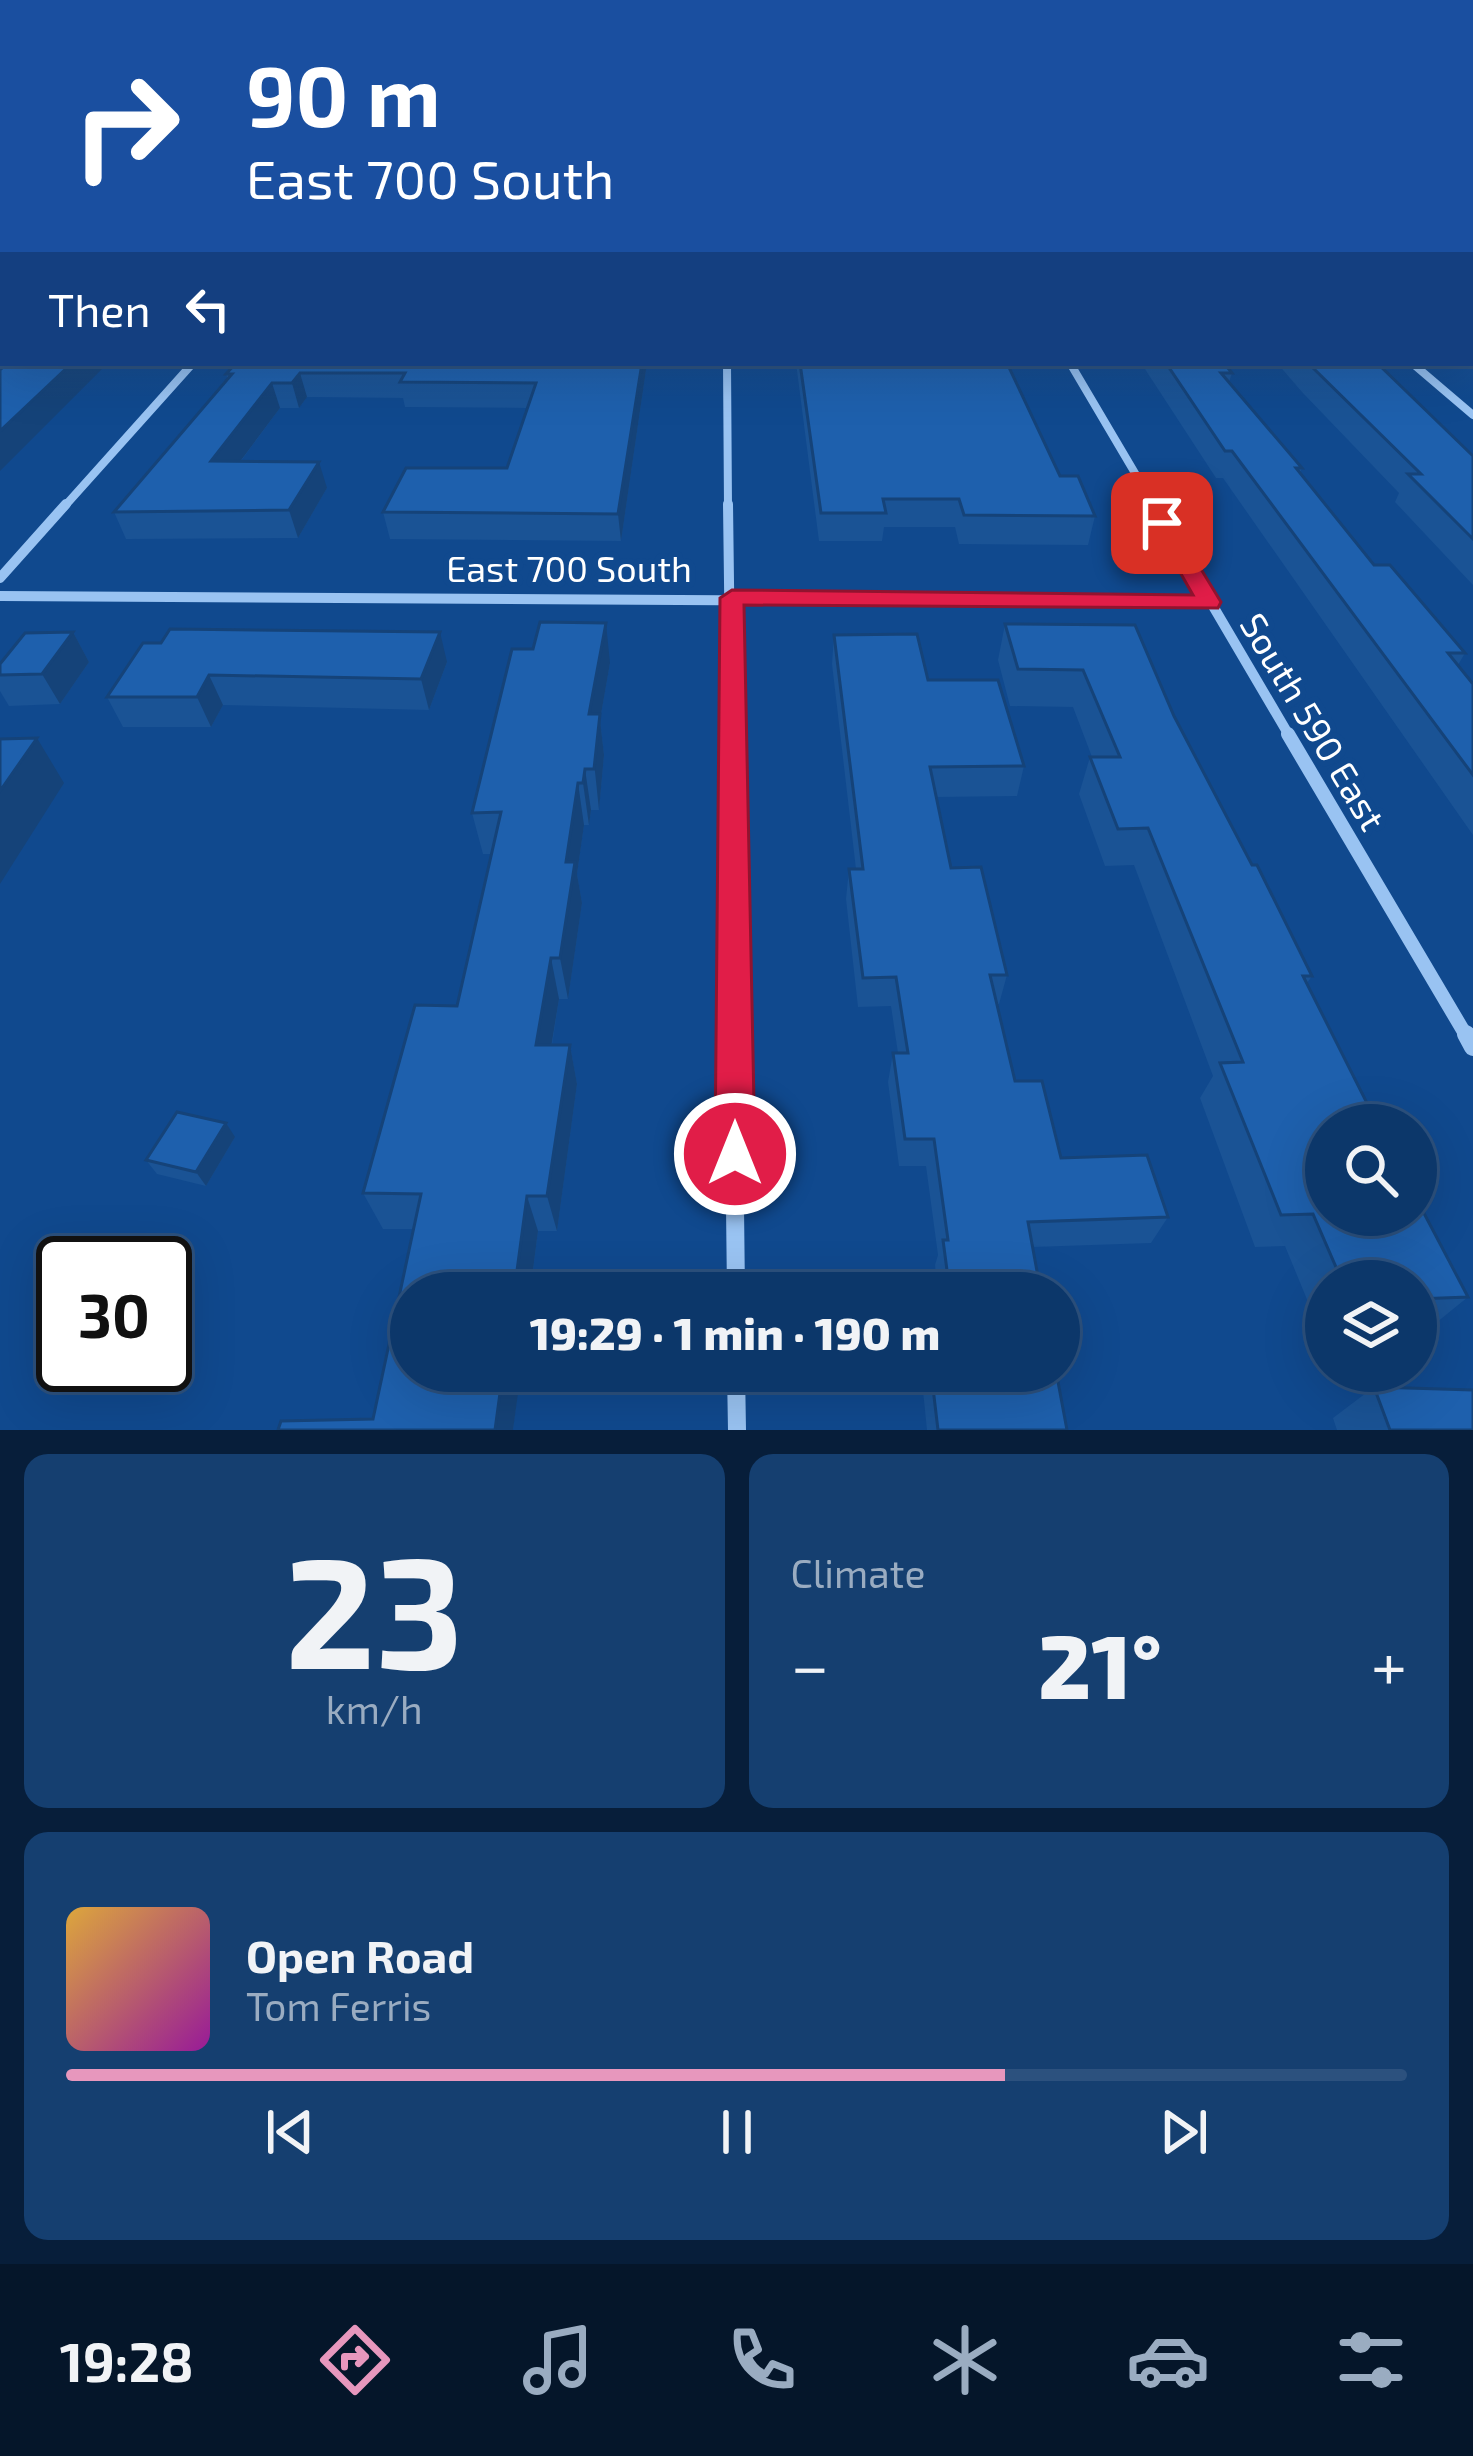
<!DOCTYPE html>
<meta charset="utf-8">
<style>
body{margin:0;font-family:"Exo 2",sans-serif;background:#153f70;color:#f1f3f6;height:100vh;display:flex;flex-direction:column;font-size:45px;white-space:nowrap}
*{box-sizing:border-box;margin:0}
p{font-size:39px;color:#9aacc1}
.icon{flex:none;width:66px;height:66px;fill:none;stroke:currentColor;stroke-width:2;stroke-linecap:round;stroke-linejoin:round}
.map{position:relative;height:1430px;overflow:hidden}
.panel{display:flex;flex-direction:column;gap:24px;padding:24px;background:#071e3a;flex:1}
.panel>*{flex:none}
.top-card{position:absolute;left:0px;top:0px;width:1473px;height:366px;box-shadow:0 12px 48px #0002,0 0 0 3px #2c517e;background:#1a4fa0;color:#fff;overflow:hidden}
.buttons{position:absolute;left:1305px;top:1104px;display:grid;gap:24px}
.buttons a{display:grid;place-items:center;width:132px;height:132px;border-radius:50%;background:#0c376a;box-shadow:0 12px 48px #0002,0 0 0 3px #2c517e;font-size:60px}
.speed{position:absolute;left:36px;top:1236px;display:flex;gap:24px;font-size:60px;font-weight:700;text-align:center}
.speed>*{display:grid;place-content:center;width:156px;height:156px;border-radius:50%;background:#0c376a;box-shadow:0 12px 48px #0002,0 0 0 3px #2c517e;line-height:1}
.speed .limit{border:6px solid #111;border-radius:18px;background:#fff;color:#111}
.pin{position:absolute;display:grid;place-items:center;width:102px;height:102px;color:#fff;margin:-51px;border-radius:24px;box-shadow:0 6px 18px #0006}
.me{position:absolute;width:132px;margin:-66px;rotate:0deg;stroke-linejoin:round;filter:drop-shadow(0 0 9px #0008)}
.turn{display:flex;align-items:center;gap:42px;height:252px;padding:0 48px;font-size:54px}
.turn .icon{width:156px;height:156px;stroke-width:2.5}
.turn b{display:block;font-size:84px;line-height:102px}
.then{display:flex;align-items:center;height:114px;padding:0 48px;background:#0003;gap:24px;font-size:45px}
.big{font-size:90px;font-weight:800;line-height:1.1}
.panel .card{flex:1;display:flex;flex-direction:column;justify-content:center;gap:18px;min-width:0;padding:0 42px;border-radius:24px;background:#153f70}
.panel .dial{align-items:center;gap:0}
.dial b{font-size:156px;line-height:1}
.song{display:flex;align-items:center;gap:36px}
.cover{width:144px;height:144px;border-radius:18px;background:linear-gradient(135deg,hsl(40 70% 55%),hsl(300 70% 35%))}
.played{height:12px;border-radius:6px;background:linear-gradient(90deg,#e797bd 70%,#2c517e 70%)}
.keys{display:flex;justify-content:space-around;direction:ltr}
.heat{display:flex;justify-content:space-between;align-items:center;font-size:66px;direction:ltr}
.panel .tiles{flex:1;display:grid;gap:24px;grid-template-columns:1fr 1fr}
.card:last-child{grid-column:span 2}
.trip{position:absolute;left:390px;top:1272px;width:690px;height:120px;border-radius:60px;background:#0c376a;box-shadow:0 12px 48px #0002,0 0 0 3px #2c517e;font-weight:800;line-height:120px;text-align:center}
.tabs{display:flex;height:192px;justify-content:space-around;align-items:center;background:#05162a;color:#9aacc1}
.tabs .icon{width:84px;height:84px}
.tabs .current{color:#e797bd}
.tabs b{font-size:54px;color:#f1f3f6}
.map>svg:first-child{display:block}
</style>
<div class="map">
<svg width="1473" height="1430" viewBox="0 0 1473 1430">
<rect width="100%" height="100%" fill="#10498e"/>
<g fill="none" stroke-linecap="round" stroke-linejoin="round">
<g stroke="#99c3f2" stroke-width="8">
<path d="M 727,363 L 728,507"/>
<path d="M 1070,363 L 1155,507"/>
<path d="M 1412,363 L 1473,415"/>
<path d="M 64,507 L 193,363"/>
</g>
<g stroke="#99c3f2" stroke-width="10">
<path d="M 728,504 L 731,737"/>
<path d="M 1153,504 L 1290,737"/>
<path d="M 0,578 L 66,504"/>
<path d="M 0,596 L 1209,603"/>
</g>
<g stroke="#99c3f2" stroke-width="14">
<path d="M 731,734 L 734,1037"/>
<path d="M 1288,734 L 1467,1037"/>
</g>
<g stroke="#99c3f2" stroke-width="18">
<path d="M 733,1034 L 736,1293"/>
<path d="M 1466,1034 L 1473,1047"/>
<path d="M 736,1371 L 737,1430"/>
</g>
</g>
<g fill="#1a5395">
<path d="M 1470,197 L 1473,197 L 1473,354 L 1470,352 Z"/>
<path d="M 647,363 L 621,541 L 390,539 L 383,512 L 507,468 L 527,408 L 405,407 L 403,398 L 307,397 L 299,408 L 280,408 L 241,461 L 327,488 L 298,538 L 126,539 L 114,512 L 228,380 L 226,374 Z"/>
<path d="M 796,363 L 1007,363 L 1060,476 L 1095,516 L 1088,545 L 959,544 L 955,527 L 884,527 L 882,541 L 819,541 Z"/>
<path d="M 1141,363 L 1224,363 L 1232,373 L 1229,382 L 1302,468 L 1300,473 L 1374,565 L 1465,653 L 1458,665 L 1473,684 L 1473,835 L 1223,478 L 1216,478 Z"/>
<path d="M 1277,363 L 1377,363 L 1473,456 L 1473,585 L 1395,502 L 1399,493 L 1302,392 Z"/>
<path d="M 1005,624 L 1174,716 L 1312,976 L 1307,983 L 1344,1060 L 1468,1297 L 1431,1327 L 1416,1327 L 1416,1281 L 1326,1281 L 1326,1331 L 1320,1331 L 1285,1246 L 1255,1247 L 1200,1098 L 1213,1076 L 1134,865 L 1105,866 L 1079,794 L 1090,757 L 1092,757 L 1073,707 L 1010,706 L 998,660 Z"/>
<path d="M 73,632 L 89,662 L 60,704 L 9,706 L 0,691 L 0,664 Z"/>
<path d="M 834,635 L 928,680 L 1024,766 L 1017,796 L 937,797 L 951,868 L 1007,975 L 999,1004 L 997,1004 L 1015,1081 L 1061,1158 L 1168,1217 L 1151,1243 L 1033,1247 L 1041,1293 L 938,1293 L 935,1265 L 938,1255 L 926,1166 L 899,1166 L 888,1082 L 893,1053 L 898,1053 L 891,1006 L 858,1007 L 846,899 L 849,869 L 856,869 L 832,664 Z"/>
<path d="M 161,643 L 447,662 L 429,710 L 223,705 L 211,727 L 123,727 L 107,697 Z"/>
<path d="M 610,663 L 600,720 L 604,755 L 599,810 L 591,810 L 589,825 L 584,825 L 577,874 L 582,903 L 568,999 L 559,999 L 552,1045 L 570,1045 L 577,1084 L 557,1231 L 538,1231 L 513,1430 L 278,1430 L 373,1419 L 414,1229 L 383,1229 L 363,1193 L 457,1006 L 492,854 L 483,854 L 472,813 Z"/>
<path d="M 235,1137 L 206,1186 L 157,1174 L 146,1160 Z"/>
<path d="M 921,1371 L 1056,1371 L 1067,1430 L 927,1430 Z"/>
<path d="M 1374,1387 L 1473,1430 L 1337,1430 L 1333,1418 Z"/>
</g>
<g fill="#154379">
<path d="M 72,363 L 108,363 L 0,471 L 0,431 Z"/>
<path d="M 642,363 L 647,363 L 621,541 L 618,514 Z"/>
<path d="M 300,373 L 307,397 L 299,408 L 292,383 Z"/>
<path d="M 272,383 L 280,408 L 221,487 L 211,461 Z"/>
<path d="M 319,462 L 327,488 L 298,538 L 289,510 Z"/>
<path d="M 606,623 L 610,663 L 600,720 L 604,755 L 599,810 L 589,714 Z"/>
<path d="M 73,632 L 89,662 L 60,704 L 42,674 Z"/>
<path d="M 440,632 L 447,662 L 429,710 L 421,679 Z"/>
<path d="M 209,675 L 223,705 L 211,727 L 197,697 Z"/>
<path d="M 37,738 L 64,783 L 0,884 L 0,791 Z"/>
<path d="M 585,769 L 591,810 L 589,825 L 583,783 Z"/>
<path d="M 578,783 L 584,825 L 577,874 L 582,903 L 568,999 L 560,958 L 566,862 Z"/>
<path d="M 551,958 L 559,999 L 545,1084 L 536,1045 Z"/>
<path d="M 570,1045 L 577,1084 L 557,1231 L 547,1196 Z"/>
<path d="M 226,1123 L 235,1137 L 206,1186 L 196,1172 Z"/>
<path d="M 527,1196 L 538,1231 L 530,1293 L 514,1293 Z"/>
<path d="M 503,1371 L 521,1371 L 513,1430 L 495,1430 Z"/>
</g>
<g fill="#1e60ad" stroke="#154379" stroke-width="3">
<path d="M 1470,197 L 1473,197 L 1473,322 L 1470,319 Z"/>
<path d="M 3,356 L 3,363 L 72,363 L 0,431 L 0,370 L 6,364 L 0,364 L 0,358 Z"/>
<path d="M 236,363 L 642,363 L 618,514 L 383,512 L 406,468 L 507,468 L 536,383 L 400,382 L 405,373 L 300,373 L 292,383 L 272,383 L 211,461 L 319,462 L 289,510 L 114,512 L 232,374 L 226,374 Z"/>
<path d="M 800,363 L 1007,363 L 1060,476 L 1078,476 L 1095,516 L 964,515 L 959,499 L 883,499 L 886,513 L 821,513 Z"/>
<path d="M 1166,363 L 1224,363 L 1232,373 L 1221,373 L 1302,468 L 1296,468 L 1374,565 L 1390,565 L 1465,653 L 1448,653 L 1473,684 L 1473,775 L 1232,451 L 1225,451 Z"/>
<path d="M 1308,363 L 1377,363 L 1473,456 L 1473,539 L 1408,474 L 1421,474 Z"/>
<path d="M 540,622 L 606,623 L 589,714 L 600,714 L 594,769 L 585,769 L 583,783 L 578,783 L 566,862 L 575,862 L 560,958 L 551,958 L 536,1045 L 570,1045 L 547,1196 L 527,1196 L 514,1293 L 411,1293 L 411,1371 L 503,1371 L 495,1430 L 278,1430 L 281,1421 L 373,1419 L 421,1194 L 363,1193 L 415,1005 L 457,1006 L 501,812 L 472,813 L 512,649 L 533,649 Z"/>
<path d="M 1005,624 L 1135,625 L 1174,716 L 1252,865 L 1257,865 L 1312,976 L 1303,976 L 1378,1125 L 1326,1125 L 1326,1215 L 1416,1215 L 1416,1198 L 1468,1297 L 1416,1299 L 1416,1281 L 1342,1281 L 1313,1214 L 1281,1215 L 1220,1063 L 1243,1062 L 1148,828 L 1118,829 L 1090,757 L 1120,757 L 1083,670 L 1018,669 Z"/>
<path d="M 170,629 L 440,632 L 421,679 L 209,675 L 197,697 L 107,697 L 143,643 L 161,643 Z"/>
<path d="M 73,632 L 42,674 L 0,675 L 0,664 L 25,633 Z"/>
<path d="M 917,634 L 928,680 L 998,680 L 1024,766 L 930,767 L 951,868 L 981,867 L 1007,975 L 990,975 L 1015,1081 L 1042,1081 L 1061,1158 L 1147,1155 L 1168,1217 L 1028,1222 L 1041,1293 L 950,1293 L 943,1240 L 948,1240 L 934,1139 L 905,1139 L 893,1053 L 908,1053 L 896,977 L 863,978 L 849,869 L 863,869 L 834,635 Z"/>
<path d="M 37,738 L 0,791 L 0,739 Z"/>
<path d="M 177,1112 L 226,1123 L 196,1172 L 146,1160 Z"/>
<path d="M 931,1371 L 1056,1371 L 1067,1430 L 938,1430 Z"/>
<path d="M 1374,1387 L 1473,1390 L 1473,1430 L 1390,1430 Z"/>
</g>
<linearGradient id="sky" x2="0" y2="1"><stop stop-color="#09284e"/><stop offset="0.49" stop-color="#315f9b"/><stop offset="1" stop-color="#315f9b" stop-opacity="0"/></linearGradient>
<rect width="1473" height="398" fill="url(#sky)"/>
<path fill="#e11d48" stroke="#92132f" stroke-width="3" d="M 1162,516 L 1173,523 L 1221,602 L 1218,608 L 744,605 L 755,1154 L 749,1168 L 735,1173 L 721,1168 L 715,1154 L 720,598 L 732,590 L 1193,595 L 1152,523 Z"/>
<g text-anchor="middle" dominant-baseline="central" stroke-width="12" stroke-linejoin="round" paint-order="stroke">
<g font-size="36" fill="#fff" stroke="#10498e">
<text x="569" y="567">East 700 South</text>
<text transform="translate(1314 721) rotate(59)">South 590 East</text>
</g>
</g>
</svg>
<div class="buttons">
<a><svg class="icon" aria-label="search" viewBox="0 0 24 24"><circle cx="10" cy="10" r="6"/><path d="M15 15l6 6"/></svg></a>
<a><svg class="icon" aria-label="layers" viewBox="0 0 24 24"><path d="M12 4l9 5-9 5-9-5zM3 14l9 5 9-5"/></svg></a>
</div>
<div class="speed"><div class="limit">30</div></div>
<div class="pin" style="left:1162px;top:523px;background:#d93025"><svg class="icon" aria-label="arrive" viewBox="0 0 24 24"><path d="M6 21V4h12l-3 4 3 4H6"/></svg></div>
<svg class="me" style="left:735px;top:1154px" viewBox="-20 -20 40 40"><circle r="17" fill="#e11d48" stroke="#fff" stroke-width="3"/><path d="M0-11L8 9 0 5-8 9z" fill="#fff"/></svg>
<div class="trip">19:29 · 1 min · 190 m</div>
<div class="top-card">
<div class="turn"><svg class="icon" aria-label="right" viewBox="0 0 24 24"><path d="M7 20v-9h11M14 6l5 5-5 5"/></svg><div><b>90 m</b>East 700 South</div></div>
<div class="then">Then<svg class="icon" aria-label="left" viewBox="0 0 24 24"><path d="M17 20v-9H6M10 6l-5 5 5 5"/></svg></div>
</div>
</div>
<section class="panel">
<div class="tiles">
<div class="card dial"><b>23</b><p>km/h</p></div>
<div class="card"><p>Climate</p>
<div class="heat"><a>−</a><b class="big">21°</b><a>+</a></div>
</div>
<div class="card">
<div class="song"><i class="cover"></i><div><b>Open Road</b><p>Tom Ferris</p></div></div>
<div class="played"></div>
<div class="keys"><svg class="icon" aria-label="previous" viewBox="0 0 24 24"><path d="M18 5L8 12l10 7zM5 5v14"/></svg><svg class="icon" aria-label="pause" viewBox="0 0 24 24"><path d="M8 5v14M16 5v14"/></svg><svg class="icon" aria-label="next" viewBox="0 0 24 24"><path d="M6 5l10 7-10 7zM19 5v14"/></svg></div>
</div>
</div>
</section>
<nav class="tabs">
<b>19:28</b>
<svg class="icon current" aria-label="directions" viewBox="0 0 24 24"><path d="M12 3l9 9-9 9-9-9zM9 14v-3h6M13 9l2 2-2 2"/></svg>
<svg class="icon" aria-label="music" viewBox="0 0 24 24"><path d="M9 18V5l10-2v13"/><circle cx="6" cy="18" r="3"/><circle cx="16" cy="16" r="3"/></svg>
<svg class="icon" aria-label="phone" viewBox="0 0 24 24"><path d="M5 4h4l2 5-3 2q2 4 5 5l2-3 5 2v4C11 20 4 13 5 4z"/></svg>
<svg class="icon" aria-label="climate" viewBox="0 0 24 24"><path d="M12 3v18M4 7l16 10M4 17L20 7"/></svg>
<svg class="icon" aria-label="car" viewBox="0 0 24 24"><path d="M5 17H2v-5l4-1 3-4h7l3 4 3 1v5h-3M9 17h6M6 11h13"/><circle cx="7" cy="17" r="2"/><circle cx="17" cy="17" r="2"/></svg>
<svg class="icon" aria-label="filters" viewBox="0 0 24 24"><path d="M4 7h16M4 17h16"/><circle cx="9" cy="7" r="2"/><circle cx="15" cy="17" r="2"/></svg>
</nav>
